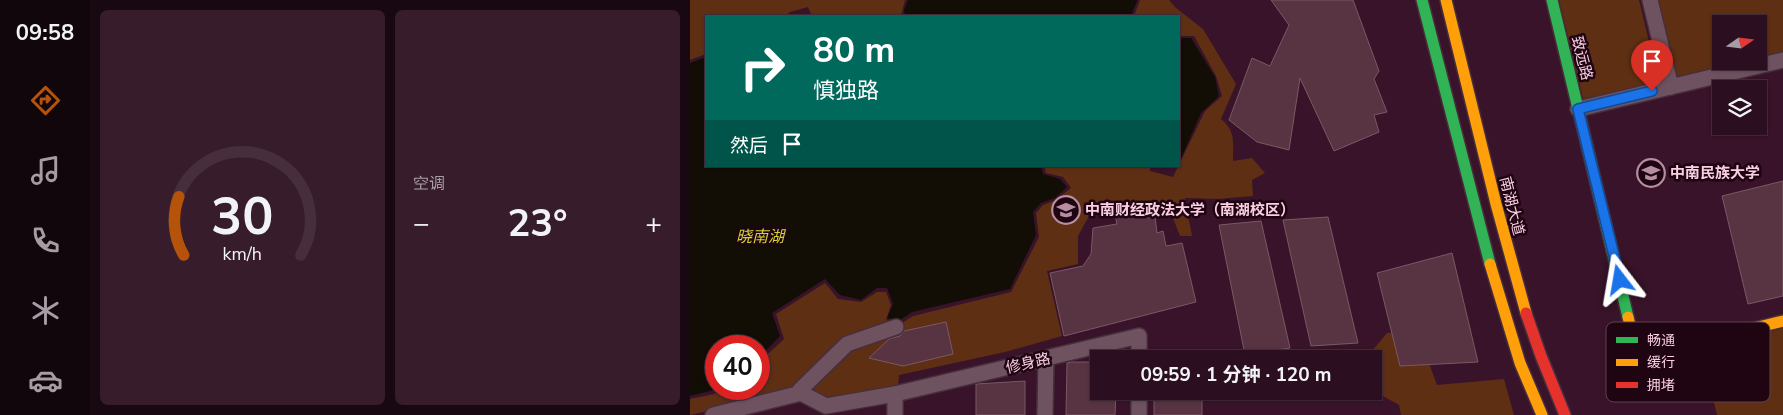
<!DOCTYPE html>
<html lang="zh">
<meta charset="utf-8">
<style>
body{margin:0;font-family:"Nunito Sans","Noto Sans SC",sans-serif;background:#371c2c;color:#f1f3f6;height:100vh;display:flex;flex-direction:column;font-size:19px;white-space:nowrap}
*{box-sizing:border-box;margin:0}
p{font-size:16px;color:#a69ca4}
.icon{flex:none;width:28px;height:28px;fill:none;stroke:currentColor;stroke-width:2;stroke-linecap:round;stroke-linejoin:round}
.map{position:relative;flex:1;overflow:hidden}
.sheet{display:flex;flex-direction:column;gap:10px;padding:10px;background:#180811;width:600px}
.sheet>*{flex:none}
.banner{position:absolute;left:15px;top:15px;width:475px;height:152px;border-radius:0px;box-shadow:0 1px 4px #0004,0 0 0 1px #472e3d;background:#00695c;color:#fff;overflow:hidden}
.needle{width:32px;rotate:76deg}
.buttons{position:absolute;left:1022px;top:15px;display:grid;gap:10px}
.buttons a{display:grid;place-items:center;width:55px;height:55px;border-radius:0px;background:#2b0e1f;box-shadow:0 1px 4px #0004,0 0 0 1px #472e3d;font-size:25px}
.speed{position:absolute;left:15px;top:335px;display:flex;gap:10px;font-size:25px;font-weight:700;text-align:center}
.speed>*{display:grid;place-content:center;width:65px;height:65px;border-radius:50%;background:#2b0e1f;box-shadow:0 1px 4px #0004,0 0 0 1px #472e3d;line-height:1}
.speed .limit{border:8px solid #d22;background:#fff;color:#111}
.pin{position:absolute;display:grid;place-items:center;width:42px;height:42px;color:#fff;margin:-51px -21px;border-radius:50% 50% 50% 0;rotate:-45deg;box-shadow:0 0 5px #0007}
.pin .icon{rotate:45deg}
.me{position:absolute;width:55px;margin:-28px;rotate:346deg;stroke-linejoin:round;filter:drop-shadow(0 0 4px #0008)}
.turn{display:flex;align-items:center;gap:18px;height:105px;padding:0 25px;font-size:22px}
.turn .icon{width:65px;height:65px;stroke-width:2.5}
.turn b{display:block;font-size:35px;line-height:42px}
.then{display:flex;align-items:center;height:48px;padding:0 25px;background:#0003;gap:10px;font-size:19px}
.big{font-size:38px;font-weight:700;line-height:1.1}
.sheet .widget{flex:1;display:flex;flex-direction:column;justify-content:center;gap:8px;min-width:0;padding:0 18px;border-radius:8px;background:#371c2c}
.sheet .dial{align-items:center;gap:0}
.dial svg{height:130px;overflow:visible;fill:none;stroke:#472e3d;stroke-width:7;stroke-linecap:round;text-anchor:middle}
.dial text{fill:#f1f3f6;stroke:none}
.heat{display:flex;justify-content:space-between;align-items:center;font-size:28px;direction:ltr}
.sheet .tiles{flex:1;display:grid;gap:10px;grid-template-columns:repeat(2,1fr)}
.trip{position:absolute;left:400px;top:350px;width:292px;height:50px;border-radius:0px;background:#2b0e1f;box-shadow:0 1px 4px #0004,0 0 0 1px #472e3d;font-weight:700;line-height:50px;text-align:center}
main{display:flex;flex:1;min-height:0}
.dock{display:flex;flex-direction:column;width:90px;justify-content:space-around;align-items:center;background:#11060c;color:#a69ca4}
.dock .icon{width:35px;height:35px}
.dock .selected{color:#b45309}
.dock b{font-size:22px;color:#f1f3f6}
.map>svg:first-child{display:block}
</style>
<main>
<nav class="dock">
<b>09:58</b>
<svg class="icon selected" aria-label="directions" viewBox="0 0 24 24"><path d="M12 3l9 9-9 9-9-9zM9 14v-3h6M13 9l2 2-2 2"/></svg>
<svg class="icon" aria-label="music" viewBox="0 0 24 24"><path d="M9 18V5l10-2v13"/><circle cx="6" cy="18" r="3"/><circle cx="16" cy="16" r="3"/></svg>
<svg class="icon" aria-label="phone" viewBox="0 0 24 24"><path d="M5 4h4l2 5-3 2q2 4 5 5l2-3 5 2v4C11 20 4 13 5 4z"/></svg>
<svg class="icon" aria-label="climate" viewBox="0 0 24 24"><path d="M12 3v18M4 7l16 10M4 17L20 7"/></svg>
<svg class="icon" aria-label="car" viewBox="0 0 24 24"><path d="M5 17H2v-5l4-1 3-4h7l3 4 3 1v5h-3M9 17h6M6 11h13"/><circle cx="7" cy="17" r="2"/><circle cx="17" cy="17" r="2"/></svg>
</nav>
<section class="sheet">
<div class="tiles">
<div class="widget dial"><svg viewBox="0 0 100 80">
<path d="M14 69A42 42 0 1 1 86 69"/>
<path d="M14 69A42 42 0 0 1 11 33" stroke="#b45309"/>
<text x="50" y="56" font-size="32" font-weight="700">30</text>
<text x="50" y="72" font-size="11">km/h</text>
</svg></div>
<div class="widget"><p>空调</p>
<div class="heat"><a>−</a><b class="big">23°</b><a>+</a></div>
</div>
</div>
</section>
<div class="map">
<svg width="1093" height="415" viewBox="0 0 1093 415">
<rect width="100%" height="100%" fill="#391329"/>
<g fill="#5e2f13">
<path d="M 0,0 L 215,0 L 211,16 L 122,16 L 118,7 L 100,12 L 96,16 L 16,16 L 16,54 L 0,60 Z"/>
<path d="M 450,0 L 479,0 L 486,8 L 513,29 L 546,84 L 531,119 C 546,131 543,143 543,161 L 562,158 L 575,173 L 562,180 L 563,196 L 528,199 L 495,198 L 502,236 L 490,236 L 479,208 L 467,209 L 457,203 L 399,216 L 388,236 L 388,264 L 357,271 L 372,336 L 315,352 L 209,375 L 208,389 L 140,401 L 110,390 L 0,415 L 0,399 L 24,394 L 35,389 L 69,389 L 69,362 L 94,339 L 86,314 L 135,283 L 148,299 L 171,302 L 187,292 L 196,292 L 201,305 L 196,320 L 212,323 L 223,316 L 321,292 L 349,237 L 346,213 L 353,205 L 366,200 L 381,188 L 373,177 L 356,173 L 354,166 L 460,166 L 460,171 L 483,177 L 515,111 L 532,96 L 526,76 L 504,36 L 489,36 L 489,16 L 444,16 Z"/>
<path d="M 869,0 L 949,0 L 969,83 L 894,102 Z"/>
<path d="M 967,0 L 1093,0 L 1093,53 L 1069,59 L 1069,24 L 1031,24 L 1031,61 L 1059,61 L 986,79 Z"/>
<path d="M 1093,328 L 1093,415 L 1027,415 L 1011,348 Z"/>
<path d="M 697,333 L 718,333 L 734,349 L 747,385 L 814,379 L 824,415 L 711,415 L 709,405 L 691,395 L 682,351 Z"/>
</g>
<g fill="#120e06">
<path d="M 218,0 L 447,0 L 447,1 L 441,16 L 215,16 L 214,10 Z"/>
<path d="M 489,38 L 501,38 L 525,77 L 529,96 L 511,113 L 489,163 Z"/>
<path d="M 16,57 L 16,166 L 351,166 L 353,174 L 370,179 L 377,187 L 365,198 L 351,203 L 343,212 L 346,235 L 320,289 L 222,312 L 209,321 L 197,318 L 203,304 L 197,288 L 187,288 L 171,300 L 150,295 L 135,279 L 82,313 L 90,336 L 69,358 L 69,346 L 26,346 L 26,389 L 28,389 L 0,396 L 0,63 Z"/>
</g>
<g fill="#583341" stroke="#7a5966">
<path d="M 581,0 L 663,0 L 689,71 L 684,79 L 697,112 L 684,115 L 689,132 L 644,151 L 610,78 L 599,150 L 567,142 L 539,120 L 562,58 L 580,66 L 599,25 Z"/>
<path d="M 1093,181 L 1093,296 L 1058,304 L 1032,196 Z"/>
<path d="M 458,210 L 465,216 L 467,233 L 473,231 L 476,246 L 492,243 L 506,302 L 374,336 L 360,273 L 393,266 L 401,254 L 403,228 L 427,224 L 425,214 Z"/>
<path d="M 638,217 L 668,343 L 621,346 L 593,220 Z"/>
<path d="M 571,221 L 600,348 L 555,355 L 529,225 Z"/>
<path d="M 762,253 L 788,362 L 710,366 L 687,273 Z"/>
<path d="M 256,322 L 263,354 L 213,366 L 179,358 L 199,339 L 210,336 L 214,331 Z"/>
<path d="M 381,362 L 409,362 L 409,391 L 426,391 L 425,415 L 376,415 L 377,363 Z"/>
<path d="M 335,381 L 335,415 L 286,415 L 286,384 Z"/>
<rect x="464" y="391" width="48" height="24"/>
</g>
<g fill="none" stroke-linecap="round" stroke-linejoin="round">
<defs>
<g id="street">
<path d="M 960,0 L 981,87"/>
<path d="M 888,109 L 1093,60"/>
<path d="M 110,390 L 157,344 L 206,327"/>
<path d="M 449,391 L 449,415"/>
<path d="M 23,415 L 111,393 L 136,406 L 205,394 L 449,336 L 449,359"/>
<path d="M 205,415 L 205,394"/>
<path d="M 355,415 L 356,358"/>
</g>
<g id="fast">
<path d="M 732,0 L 800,264"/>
<path d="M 862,0 L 938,317"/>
</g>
<g id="slow">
<path d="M 756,0 L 806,204 L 836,313"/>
<path d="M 800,264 L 830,363 L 852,415"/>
<path d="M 938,317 L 948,357 L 1093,321"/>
</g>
<path id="jam" d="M 836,313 L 851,356 L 875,415"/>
</defs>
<use href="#street" stroke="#482e3c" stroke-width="18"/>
<use href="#fast" stroke="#482e3c" stroke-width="14"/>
<use href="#slow" stroke="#482e3c" stroke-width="14"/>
<use href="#jam" stroke="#482e3c" stroke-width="14"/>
<use href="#street" stroke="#6f5260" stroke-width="15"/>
<use href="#fast" stroke="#30b455" stroke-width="11"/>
<use href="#slow" stroke="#ff9f0a" stroke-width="11"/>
<use href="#jam" stroke="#e5322d" stroke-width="11"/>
</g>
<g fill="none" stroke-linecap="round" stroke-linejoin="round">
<defs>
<path id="route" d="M 930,280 L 888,109 L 962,91"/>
</defs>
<use href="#route" stroke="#114b97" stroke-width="12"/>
<use href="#route" stroke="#1a73e8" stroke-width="9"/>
</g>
<defs>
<symbol id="university-ring" viewBox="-11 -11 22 22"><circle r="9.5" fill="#1f0412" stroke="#b68da1" stroke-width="1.5"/><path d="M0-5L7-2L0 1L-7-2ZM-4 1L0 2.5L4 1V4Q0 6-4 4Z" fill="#b68da1"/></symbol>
</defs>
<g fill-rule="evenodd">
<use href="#university-ring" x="945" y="157" width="32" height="32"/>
<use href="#university-ring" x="360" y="194" width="32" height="32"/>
</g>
<g text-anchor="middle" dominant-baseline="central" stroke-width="5" stroke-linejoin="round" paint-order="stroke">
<g font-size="15" fill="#f9cfe1" stroke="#1f0412">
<text transform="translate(892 58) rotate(76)">致远路</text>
<text transform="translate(822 206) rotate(76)">南湖大道</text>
<text transform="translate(338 363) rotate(-13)">修身路</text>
</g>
<g font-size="15" font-weight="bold" fill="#f9cfe1" stroke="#1f0412" text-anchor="start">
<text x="980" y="173">中南民族大学</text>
<text x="395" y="210">中南财经政法大学（南湖校区）</text>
</g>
<g font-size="16" font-style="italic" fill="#cfd438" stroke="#1f0412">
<text x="70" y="237">晓南湖</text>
</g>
</g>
<rect x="916" y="322" width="164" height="80" rx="8" fill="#1f0412" stroke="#604150" stroke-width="1"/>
<rect x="926" y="337" width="22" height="6" fill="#30b455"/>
<rect x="926" y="359" width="22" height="7" fill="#ff9f0a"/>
<rect x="926" y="382" width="22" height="6" fill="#e5322d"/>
<g font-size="14" fill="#f9cfe1">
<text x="957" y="345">畅通</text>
<text x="957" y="367">缓行</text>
<text x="957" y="390">拥堵</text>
</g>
</svg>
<div class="buttons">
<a><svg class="needle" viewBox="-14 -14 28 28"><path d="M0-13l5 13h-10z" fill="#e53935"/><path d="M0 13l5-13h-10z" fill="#a69ca4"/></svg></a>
<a><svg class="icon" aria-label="layers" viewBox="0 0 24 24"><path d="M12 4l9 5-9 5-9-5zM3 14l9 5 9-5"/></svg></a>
</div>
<div class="speed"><div class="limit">40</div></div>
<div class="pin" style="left:962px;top:91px;background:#d93025"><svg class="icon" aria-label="arrive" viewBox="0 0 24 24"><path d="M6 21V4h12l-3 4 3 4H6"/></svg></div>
<svg class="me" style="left:930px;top:280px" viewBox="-20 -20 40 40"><path d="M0-17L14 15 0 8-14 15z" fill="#1a73e8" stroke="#fff" stroke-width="4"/></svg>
<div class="trip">09:59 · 1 分钟 · 120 m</div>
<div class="banner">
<div class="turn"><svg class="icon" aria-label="right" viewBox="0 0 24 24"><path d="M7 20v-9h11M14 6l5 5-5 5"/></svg><div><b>80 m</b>慎独路</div></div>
<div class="then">然后<svg class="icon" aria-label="arrive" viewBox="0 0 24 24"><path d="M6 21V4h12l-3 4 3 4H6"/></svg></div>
</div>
</div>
</main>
